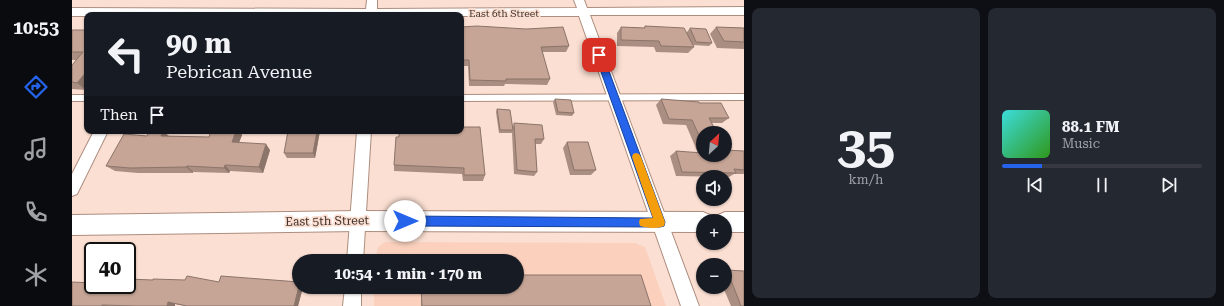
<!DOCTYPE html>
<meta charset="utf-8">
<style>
body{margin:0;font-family:"Roboto Serif",serif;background:#242831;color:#f1f3f6;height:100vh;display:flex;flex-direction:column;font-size:15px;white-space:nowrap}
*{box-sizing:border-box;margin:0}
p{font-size:13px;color:#9ea1a6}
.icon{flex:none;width:22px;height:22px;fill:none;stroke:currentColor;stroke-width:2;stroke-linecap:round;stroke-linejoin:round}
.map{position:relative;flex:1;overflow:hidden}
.sheet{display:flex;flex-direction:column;gap:8px;padding:8px;background:#0d0f14;width:480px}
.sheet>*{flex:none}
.banner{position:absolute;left:12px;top:12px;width:380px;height:122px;border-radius:8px;box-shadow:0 1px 3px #0004;background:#171b24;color:#f1f3f6;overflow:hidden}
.needle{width:26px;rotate:26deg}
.buttons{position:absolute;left:624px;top:126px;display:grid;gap:8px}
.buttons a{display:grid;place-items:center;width:36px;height:36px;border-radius:50%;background:#171b24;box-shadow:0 1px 3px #0004;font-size:20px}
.speed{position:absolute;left:12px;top:242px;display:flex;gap:8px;font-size:20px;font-weight:700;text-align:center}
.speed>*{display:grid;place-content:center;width:52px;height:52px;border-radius:50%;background:#171b24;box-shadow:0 1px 3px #0004;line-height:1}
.speed .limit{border:2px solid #111;border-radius:6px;background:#fff;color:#111}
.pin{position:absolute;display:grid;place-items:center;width:34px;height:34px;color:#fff;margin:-17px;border-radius:8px;box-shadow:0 2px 6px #0006}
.me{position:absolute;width:44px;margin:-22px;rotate:90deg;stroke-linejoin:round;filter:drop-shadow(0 0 3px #0008)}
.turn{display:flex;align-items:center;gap:14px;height:84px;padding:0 16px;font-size:18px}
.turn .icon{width:52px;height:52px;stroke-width:2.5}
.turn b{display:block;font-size:28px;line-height:34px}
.then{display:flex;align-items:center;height:38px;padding:0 16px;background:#0003;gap:8px;font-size:15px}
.sheet .card{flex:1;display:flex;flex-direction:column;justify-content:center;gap:6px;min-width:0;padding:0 14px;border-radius:8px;background:#242831}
.sheet .dial{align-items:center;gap:0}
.dial b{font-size:52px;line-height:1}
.song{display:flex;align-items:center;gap:12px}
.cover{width:48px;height:48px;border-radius:6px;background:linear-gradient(135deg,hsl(180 70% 55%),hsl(110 70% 35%))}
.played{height:4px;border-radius:2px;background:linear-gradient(90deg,#2563eb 20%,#363941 20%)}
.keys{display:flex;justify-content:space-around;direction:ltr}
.sheet .tiles{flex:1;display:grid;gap:8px;grid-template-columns:repeat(2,1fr)}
.trip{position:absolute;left:220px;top:254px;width:232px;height:40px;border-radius:20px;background:#171b24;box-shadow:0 1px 3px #0004;font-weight:700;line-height:40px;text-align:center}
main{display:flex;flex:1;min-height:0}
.menu{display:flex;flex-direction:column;width:72px;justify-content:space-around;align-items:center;background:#090b0e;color:#9ea1a6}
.menu .icon{width:28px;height:28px}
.menu .on{color:#2563eb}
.menu b{font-size:18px;color:#f1f3f6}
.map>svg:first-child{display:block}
</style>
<main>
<nav class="menu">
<b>10:53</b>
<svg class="icon on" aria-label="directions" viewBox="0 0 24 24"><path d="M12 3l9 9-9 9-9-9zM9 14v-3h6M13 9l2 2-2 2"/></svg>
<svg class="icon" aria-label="music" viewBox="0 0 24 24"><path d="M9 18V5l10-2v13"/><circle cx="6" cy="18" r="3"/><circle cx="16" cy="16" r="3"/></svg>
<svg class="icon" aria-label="phone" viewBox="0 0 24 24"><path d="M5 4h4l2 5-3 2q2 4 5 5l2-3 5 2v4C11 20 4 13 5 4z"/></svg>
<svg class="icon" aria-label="climate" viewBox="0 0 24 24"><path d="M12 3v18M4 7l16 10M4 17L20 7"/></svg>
</nav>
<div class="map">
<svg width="672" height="306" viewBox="0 0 672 306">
<rect width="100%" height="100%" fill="#fbdfd2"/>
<path fill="#fbd0bd" d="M 313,242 L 563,243 L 573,247 L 594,306 L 302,306 L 302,287 L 445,287 L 445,261 L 303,261 L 306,247 Z"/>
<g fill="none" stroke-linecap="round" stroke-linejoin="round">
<defs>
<g id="service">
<path d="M 672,94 L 672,100 L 389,101 L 389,95 Z"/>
<rect x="0" y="95" width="15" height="6"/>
</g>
<g id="minor">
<path d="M 295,0 L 305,0 L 305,9 L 505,8 L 502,0 L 512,0 L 515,8 L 672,7 L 672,15 L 518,15 L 627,306 L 609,306 L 507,16 L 0,16 L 0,8 L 294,9 Z"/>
<path d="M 22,131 L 36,131 L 5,194 L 0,196 L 0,174 Z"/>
<path d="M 285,131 L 299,131 L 291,261 L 275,261 Z"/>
<path d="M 273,287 L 289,287 L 289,306 L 271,306 Z"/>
</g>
<g id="tertiary">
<path d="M 286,211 L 631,212 L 638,215 L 641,221 L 631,221 L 631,232 L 286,231 L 0,235 L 0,215 Z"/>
<path d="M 653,212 L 672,212 L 672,232 L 653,232 L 653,221 L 643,221 L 646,215 Z"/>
</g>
</defs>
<use href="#service" stroke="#ad8d7e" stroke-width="2"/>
<use href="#minor" stroke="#ad8d7e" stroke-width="2"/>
<use href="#tertiary" stroke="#ad8d7e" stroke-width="2"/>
<use href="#service" fill="#fff" fill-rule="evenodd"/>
<use href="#minor" fill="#fff" fill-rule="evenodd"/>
<use href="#tertiary" fill="#fff" fill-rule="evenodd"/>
</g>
<g fill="#aa8e81">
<path d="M 573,26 L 615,32 L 618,28 L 640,43 L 637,46 L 621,45 L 622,47 L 616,53 L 584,52 L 582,47 L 545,46 L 545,33 L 549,27 L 572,28 Z"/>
<path d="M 389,27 L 497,46 L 494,52 L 470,52 L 478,79 L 475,85 L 433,84 L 432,86 L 397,86 L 396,66 L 389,66 Z"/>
<path d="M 644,27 L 672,28 L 672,49 L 645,48 L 638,34 Z"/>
<path d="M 0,30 L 15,30 L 15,89 L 14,90 L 0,89 L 0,65 L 5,60 L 0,60 Z"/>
<path d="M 483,99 L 502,113 L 500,116 L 484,115 L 481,102 Z"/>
<path d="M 589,99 L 627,103 L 657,118 L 650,123 L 640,123 L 631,133 L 631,155 L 672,151 L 672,174 L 662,174 L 657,177 L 604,176 L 598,156 L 604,151 L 626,153 L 614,125 L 591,124 L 584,105 Z"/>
<path d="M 425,109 L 441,127 L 442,123 L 472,139 L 469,144 L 463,144 L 465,172 L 462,176 L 442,174 L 440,133 L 427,133 L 424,112 Z"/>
<path d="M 139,131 L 167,131 L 170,135 L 167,142 L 198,150 L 191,173 L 158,171 L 157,173 L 121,172 L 121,173 L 66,173 L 43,171 L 34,166 L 97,136 L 137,137 Z"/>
<path d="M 248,131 L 243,158 L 215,158 L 212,153 Z"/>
<path d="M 324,137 L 413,175 L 411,181 L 391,181 L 390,174 L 322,171 L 322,165 Z"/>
<path d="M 495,142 L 524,170 L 519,175 L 498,175 L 491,148 Z"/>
<path d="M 655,270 L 672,306 L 659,306 L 651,287 L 653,287 L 653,271 Z"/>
<path d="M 81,280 L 147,282 L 231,287 L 226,306 L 113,306 L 103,304 L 103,306 L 0,306 L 21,285 Z"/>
<path d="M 349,287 L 445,287 L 579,306 L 349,306 Z"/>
</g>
<g fill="#8b7469">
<path d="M 15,71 L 15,89 L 14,90 L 5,83 Z"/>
<path d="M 91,131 L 98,137 L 89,136 Z"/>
<path d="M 164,131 L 167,131 L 170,135 L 165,148 L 160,142 Z"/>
<path d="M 245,131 L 248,131 L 243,158 L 241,153 Z"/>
<path d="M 194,144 L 198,150 L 191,173 L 187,167 Z"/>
<path d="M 153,165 L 158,171 L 157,173 L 152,168 Z"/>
<path d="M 115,166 L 121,172 L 121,173 L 114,167 Z"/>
<path d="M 227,287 L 231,287 L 226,306 L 222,306 Z"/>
<path d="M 96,302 L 103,304 L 103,306 L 95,306 Z"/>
<path d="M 30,305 L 38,306 L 30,306 Z"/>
</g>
<g fill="#c6a596" stroke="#8b7469">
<path d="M 405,26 L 454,29 L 491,27 L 497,46 L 469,47 L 478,79 L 434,79 L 434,81 L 398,80 L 397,60 L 389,60 L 389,27 Z"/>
<path d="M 573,26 L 612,28 L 622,47 L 589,46 L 587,41 L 549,40 L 549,27 L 573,28 Z"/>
<path d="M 644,27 L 672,28 L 672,42 L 652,41 Z"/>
<path d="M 618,28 L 634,29 L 640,43 L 624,42 Z"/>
<path d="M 0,30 L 15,30 L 15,71 L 5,83 L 0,82 L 0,65 L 11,52 L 0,52 Z"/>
<path d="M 483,99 L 499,100 L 502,113 L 486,112 Z"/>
<path d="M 589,99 L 627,102 L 627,103 L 649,103 L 657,118 L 637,118 L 645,133 L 631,133 L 631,144 L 620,120 L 597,119 Z"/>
<path d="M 425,109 L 438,110 L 441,130 L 428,130 Z"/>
<path d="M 442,123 L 470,125 L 472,139 L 463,139 L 465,172 L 445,170 Z"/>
<path d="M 389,127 L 408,127 L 413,175 L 392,175 L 392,168 L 322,165 L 324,137 L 327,137 L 327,131 L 389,131 Z"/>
<path d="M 91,131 L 89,136 L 137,137 L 139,131 L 164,131 L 160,142 L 194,144 L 187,167 L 153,165 L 152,168 L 115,166 L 114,167 L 58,168 L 34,166 L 52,134 L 75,136 L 77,132 Z"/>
<path d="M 216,131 L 245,131 L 241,153 L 212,153 Z"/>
<path d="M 495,142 L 516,142 L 524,170 L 502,170 Z"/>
<path d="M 653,150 L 672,151 L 672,170 L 662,169 L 664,173 L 610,172 L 604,151 L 631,153 L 631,155 L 653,155 Z"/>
<path d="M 655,270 L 672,271 L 672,306 L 669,306 Z"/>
<path d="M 445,275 L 569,275 L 579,306 L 350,306 L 349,287 L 445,287 Z"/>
<path d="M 115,276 L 147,282 L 149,276 L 227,282 L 227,286 L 222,306 L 115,306 L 96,302 L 95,306 L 63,306 L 30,305 L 30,306 L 0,306 L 0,282 L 21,283 L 21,285 L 55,285 L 55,279 L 81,280 L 81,279 L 113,280 Z"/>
</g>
<path fill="#2563eb" stroke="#184099" d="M 527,52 L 531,55 L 593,222 L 592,226 L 588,227 L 333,226 L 330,224 L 328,221 L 330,218 L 333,216 L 581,218 L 523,55 Z"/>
<path fill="#f59e0b" d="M 564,153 L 567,154 L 569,157 L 593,222 L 592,226 C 585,229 575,228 568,226 L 567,222 L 568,219 L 581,218 L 560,157 L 561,154 Z"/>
<g text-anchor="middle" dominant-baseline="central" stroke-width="3.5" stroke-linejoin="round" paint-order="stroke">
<g font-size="10" fill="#3e302a" stroke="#fbdfd2">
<text x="432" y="13">East 6th Street</text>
</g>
<g font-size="12" fill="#3e302a" stroke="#fbdfd2">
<text transform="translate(255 221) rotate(-1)">East 5th Street</text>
</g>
</g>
</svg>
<div class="buttons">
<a><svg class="needle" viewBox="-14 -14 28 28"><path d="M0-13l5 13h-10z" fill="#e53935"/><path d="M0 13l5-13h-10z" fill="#9ea1a6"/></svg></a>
<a><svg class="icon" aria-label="sound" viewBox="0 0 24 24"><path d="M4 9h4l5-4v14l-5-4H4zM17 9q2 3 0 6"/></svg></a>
<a>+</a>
<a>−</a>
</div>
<div class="speed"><div class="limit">40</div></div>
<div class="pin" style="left:527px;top:55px;background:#d93025"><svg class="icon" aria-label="arrive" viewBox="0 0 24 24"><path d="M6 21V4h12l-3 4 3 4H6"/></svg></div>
<svg class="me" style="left:333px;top:221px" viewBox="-20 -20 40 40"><circle r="19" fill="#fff"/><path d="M0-13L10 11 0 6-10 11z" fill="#2563eb"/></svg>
<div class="trip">10:54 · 1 min · 170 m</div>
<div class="banner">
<div class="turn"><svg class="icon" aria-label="left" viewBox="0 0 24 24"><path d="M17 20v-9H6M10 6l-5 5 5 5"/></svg><div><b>90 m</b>Pebrican Avenue</div></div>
<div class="then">Then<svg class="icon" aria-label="arrive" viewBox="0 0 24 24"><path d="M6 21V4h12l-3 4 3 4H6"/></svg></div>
</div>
</div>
<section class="sheet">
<div class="tiles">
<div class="card dial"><b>35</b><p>km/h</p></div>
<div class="card">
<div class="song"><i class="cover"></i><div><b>88.1 FM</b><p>Music</p></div></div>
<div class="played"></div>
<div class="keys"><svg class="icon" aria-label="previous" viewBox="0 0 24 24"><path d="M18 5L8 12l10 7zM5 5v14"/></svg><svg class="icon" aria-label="pause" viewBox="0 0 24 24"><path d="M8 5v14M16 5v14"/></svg><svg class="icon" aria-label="next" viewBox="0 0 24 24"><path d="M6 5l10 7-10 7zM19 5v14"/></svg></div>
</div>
</div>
</section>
</main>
